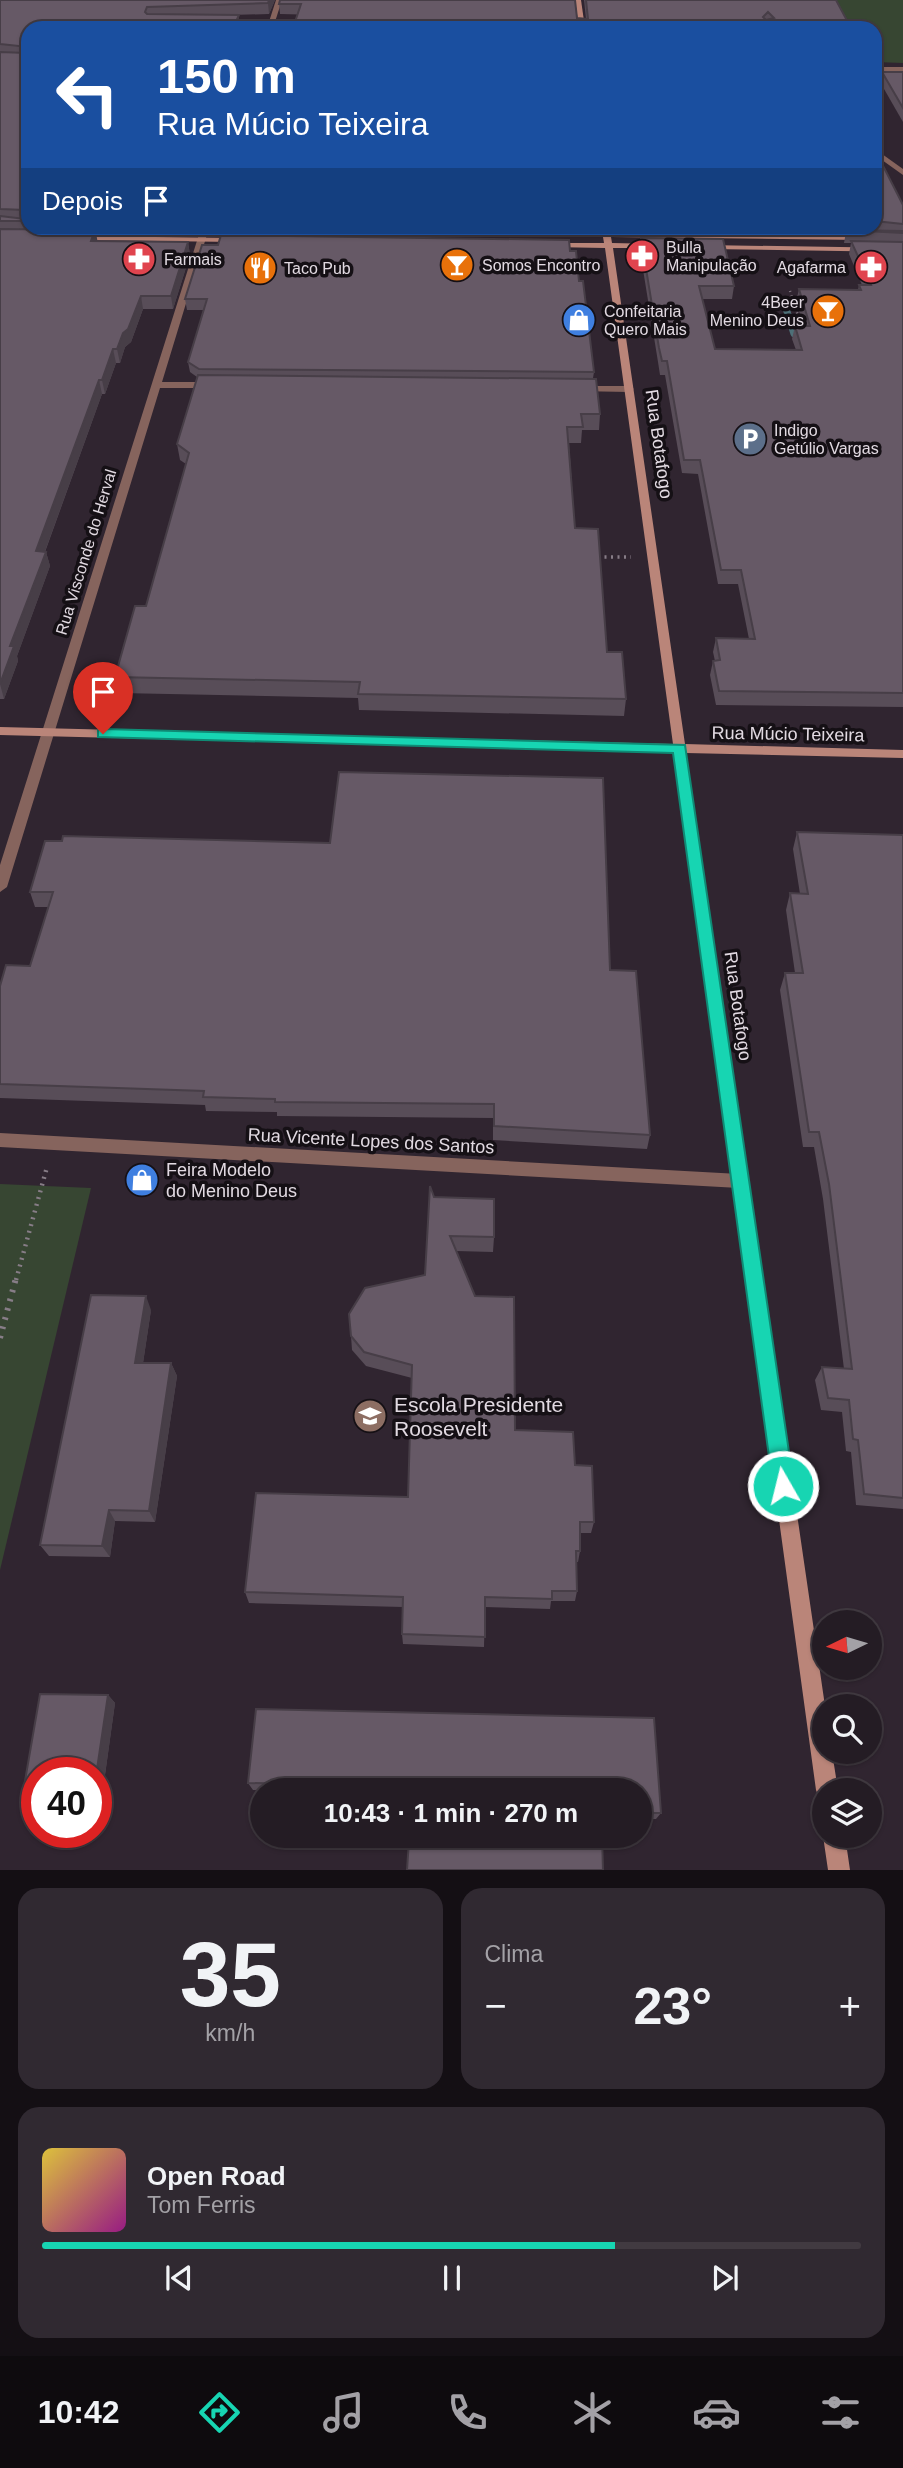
<!DOCTYPE html>
<html lang="pt">
<meta charset="utf-8">
<style>
body{margin:0;font-family:Arial,sans-serif;background:#302931;color:#f1f3f6;height:100vh;display:flex;flex-direction:column;font-size:26px;white-space:nowrap}
*{box-sizing:border-box;margin:0}
p{font-size:23px;color:#a3a1a6}
.icon{flex:none;width:38px;height:38px;fill:none;stroke:currentColor;stroke-width:2;stroke-linecap:round;stroke-linejoin:round}
.map{position:relative;height:1870px;overflow:hidden}
.side{display:flex;flex-direction:column;gap:18px;padding:18px;background:#140f14;flex:1}
.side>*{flex:none}
.guide{position:absolute;left:21px;top:21px;width:861px;height:214px;border-radius:21px;box-shadow:0 2px 5px #0004,0 0 0 2px #413a41;background:#1a4fa0;color:#fff;overflow:hidden}
.needle{width:46px;rotate:265deg}
.fabs{position:absolute;left:812px;top:1610px;display:grid;gap:14px}
.fabs a{display:grid;place-items:center;width:70px;height:70px;border-radius:50%;background:#241c24;box-shadow:0 2px 5px #0004,0 0 0 2px #413a41;font-size:35px}
.speed{position:absolute;left:21px;top:1757px;display:flex;gap:14px;font-size:35px;font-weight:700;text-align:center}
.speed>*{display:grid;place-content:center;width:91px;height:91px;border-radius:50%;background:#241c24;box-shadow:0 2px 5px #0004,0 0 0 2px #413a41;line-height:1}
.speed .limit{border:10px solid #d22;background:#fff;color:#111}
.pin{position:absolute;display:grid;place-items:center;width:60px;height:60px;color:#fff;margin:-72px -30px;border-radius:50% 50% 50% 0;rotate:-45deg;box-shadow:0 0 7px #0007}
.pin .icon{rotate:45deg}
.me{position:absolute;width:77px;margin:-38px;rotate:352deg;stroke-linejoin:round;filter:drop-shadow(0 0 5px #0008)}
.turn{display:flex;align-items:center;gap:24px;height:147px;padding:0 21px;font-size:32px}
.turn .icon{width:91px;height:91px;stroke-width:2.5}
.turn b{display:block;font-size:49px;line-height:60px}
.then{display:flex;align-items:center;height:66px;padding:0 21px;background:#0003;gap:14px;font-size:26px}
.big{font-size:52px;font-weight:700;line-height:1.1}
.side .widget{flex:1;display:flex;flex-direction:column;justify-content:center;gap:10px;min-width:0;padding:0 24px;border-radius:21px;background:#302931}
.side .dial{align-items:center;gap:0}
.dial b{font-size:91px;line-height:1}
.song{display:flex;align-items:center;gap:21px}
.cover{width:84px;height:84px;border-radius:10px;background:linear-gradient(135deg,hsl(50 70% 55%),hsl(310 70% 35%))}
.played{height:7px;border-radius:4px;background:linear-gradient(90deg,#17d5b2 70%,#413a41 70%)}
.keys{display:flex;justify-content:space-around;direction:ltr}
.heat{display:flex;justify-content:space-between;align-items:center;font-size:38px;direction:ltr}
.side .tiles{flex:1;display:grid;gap:18px;grid-template-columns:1fr 1fr}
.widget:last-child{grid-column:span 2}
.trip{position:absolute;left:250px;top:1778px;width:402px;height:70px;border-radius:35px;background:#241c24;box-shadow:0 2px 5px #0004,0 0 0 2px #413a41;font-weight:700;line-height:70px;text-align:center}
.tab-bar{display:flex;height:112px;justify-content:space-around;align-items:center;background:#0e0b0e;color:#a3a1a6}
.tab-bar .icon{width:49px;height:49px}
.tab-bar .selected{color:#17d5b2}
.tab-bar b{font-size:32px;color:#f1f3f6}
.map>svg:first-child{display:block}
</style>
<div class="map">
<svg width="903" height="1870" viewBox="0 0 903 1870">
<rect width="100%" height="100%" fill="#302530"/>
<g fill="#374632">
<path d="M 762,0 L 903,0 L 903,63 L 875,62 L 875,28 L 842,28 Z"/>
<path d="M 0,1184 L 91,1188 L 0,1570 Z"/>
</g>
<g fill="none" stroke-linecap="round" stroke-linejoin="round">
<path stroke="#4e7078" stroke-width="7" d="M 784,302 L 794,334 L 806,334"/>
<path stroke="#877d87" stroke-width="2.5" stroke-dasharray="1 3.5" stroke-linecap="butt" d="M 790,291 L 803,331"/>
<path stroke="#877d87" stroke-width="3.5" stroke-dasharray="2 4.5" stroke-linecap="butt" d="M 598,557 L 631,557"/>
<path stroke="#877d87" stroke-width="4.5" stroke-dasharray="2 5" stroke-linecap="butt" d="M 16,1280 L 47,1167"/>
<path stroke="#877d87" stroke-width="6" stroke-dasharray="2.5 7" stroke-linecap="butt" d="M 0,1338 L 16,1278"/>
<g fill="#86645d" fill-rule="evenodd">
<path d="M 221,19 L 272,20 L 275,22 L 272,24 L 219,22 Z"/>
<path d="M 875,149 L 903,169 L 903,175 L 875,155 Z"/>
</g>
<g fill="#86645d" fill-rule="evenodd">
<path d="M 276,0 L 282,0 L 273,28 L 267,28 Z"/>
<rect x="875" y="67" width="28" height="4"/>
<path d="M 201,228 L 209,228 L 162,382 L 211,382 L 216,385 L 211,388 L 160,388 L 7,887 L 0,892 L 0,865 Z"/>
<path d="M 578,386 L 629,386 L 634,389 L 629,392 L 575,391 L 573,389 Z"/>
<path d="M 0,1133 L 739,1174 L 745,1176 L 747,1181 L 745,1186 L 739,1188 L 0,1147 Z"/>
</g>
<g fill="#ba8579" fill-rule="evenodd">
<path d="M 575,0 L 581,0 L 585,28 L 579,28 Z"/>
<path d="M 80,228 L 603,232 L 602,228 L 610,228 L 611,232 L 863,236 L 867,238 L 863,240 L 611,237 L 612,243 L 657,244 L 661,246 L 657,248 L 613,248 L 685,744 L 903,750 L 903,758 L 686,753 L 825,1706 L 824,1752 L 832,1752 L 838,1790 L 824,1790 L 824,1800 L 819,1798 L 816,1790 L 674,752 L 0,735 L 0,727 L 673,744 L 605,248 L 551,247 L 547,245 L 551,243 L 604,243 L 603,237 L 84,230 Z"/>
<path d="M 75,236 L 237,238 L 241,240 L 237,242 L 78,240 L 75,240 Z"/>
<path d="M 705,245 L 903,248 L 903,252 L 708,249 L 704,247 Z"/>
<path d="M 824,1833 L 824,1836 L 845,1836 L 850,1870 L 828,1870 L 823,1836 Z"/>
</g>
</g>
<g fill="#584d58">
<path d="M 0,0 L 275,0 L 269,14 L 231,15 L 240,26 L 239,28 L 28,28 L 28,228 L 101,228 L 102,234 L 96,234 L 97,241 L 188,242 L 190,255 L 173,309 L 143,309 L 131,342 L 125,347 L 120,363 L 116,363 L 105,394 L 102,394 L 45,552 L 46,552 L 50,566 L 17,656 L 18,661 L 4,699 L 0,699 Z"/>
<path d="M 584,0 L 836,0 L 851,28 L 280,14 L 279,4 L 586,19 Z"/>
<path d="M 882,72 L 903,72 L 903,122 L 880,82 Z"/>
<path d="M 875,150 L 903,205 L 903,707 L 716,705 L 710,675 L 713,661 L 715,661 L 713,652 L 716,638 L 749,639 L 738,584 L 718,584 L 698,474 L 682,473 L 665,375 L 660,375 L 658,362 L 640,251 L 641,238 L 734,286 L 732,299 L 702,299 L 715,349 L 796,350 L 792,339 L 795,326 L 804,326 L 796,302 L 799,289 L 858,290 L 859,285 L 862,285 L 849,254 L 851,243 L 844,243 L 846,232 L 800,228 L 875,228 Z"/>
<path d="M 385,228 L 567,228 L 567,230 Z"/>
<path d="M 636,228 L 717,228 L 716,232 L 636,231 Z"/>
<path d="M 570,251 L 579,281 L 594,372 L 593,378 L 600,414 L 599,430 L 582,430 L 581,443 L 569,443 L 575,528 L 607,652 L 626,699 L 624,716 L 359,710 L 358,698 L 119,693 L 115,677 L 146,606 L 186,464 L 180,460 L 177,444 L 197,377 L 190,372 L 188,362 L 204,310 L 187,310 L 185,299 Z"/>
<path d="M 797,832 L 903,835 L 903,1509 L 856,1505 L 851,1452 L 846,1451 L 842,1412 L 821,1410 L 815,1380 L 822,1367 L 844,1369 L 823,1199 L 814,1147 L 803,1147 L 780,990 L 785,973 L 795,973 L 786,910 L 790,893 L 800,894 L 793,849 Z"/>
<path d="M 45,841 L 610,970 L 650,1135 L 647,1149 L 493,1140 L 493,1118 L 277,1116 L 277,1112 L 206,1111 L 205,1105 L 0,1098 L 0,986 L 30,966 L 48,907 L 35,907 L 30,892 Z"/>
<path d="M 434,1197 L 494,1237 L 493,1252 L 456,1251 L 515,1430 L 575,1465 L 594,1522 L 591,1533 L 580,1533 L 580,1551 L 578,1562 L 576,1562 L 577,1591 L 575,1601 L 551,1601 L 550,1609 L 485,1607 L 484,1647 L 403,1644 L 402,1634 L 403,1607 L 249,1603 L 245,1592 L 408,1497 L 412,1378 L 366,1366 L 352,1350 L 351,1336 L 425,1275 Z"/>
<path d="M 151,1310 L 143,1363 L 171,1363 L 177,1376 L 155,1522 L 115,1521 L 110,1557 L 49,1556 L 40,1545 Z"/>
<path d="M 40,1694 L 108,1695 L 115,1703 L 100,1811 L 96,1811 L 96,1773 L 37,1773 L 37,1810 L 30,1810 L 21,1804 Z"/>
<path d="M 256,1709 L 654,1718 L 661,1813 L 656,1819 L 640,1819 L 640,1790 L 253,1790 L 248,1783 Z"/>
<path d="M 297,1836 L 602,1836 L 409,1846 L 301,1842 Z"/>
</g>
<g fill="#473e47">
<path d="M 269,0 L 275,0 L 269,14 L 268,3 Z"/>
<path d="M 239,15 L 239,28 L 233,28 Z"/>
<path d="M 95,230 L 98,243 L 91,241 Z"/>
<path d="M 188,242 L 190,255 L 173,309 L 171,296 Z"/>
<path d="M 141,296 L 143,309 L 131,342 L 125,347 L 120,363 L 117,349 L 123,333 Z"/>
<path d="M 113,349 L 116,363 L 105,394 L 102,380 Z"/>
<path d="M 99,380 L 102,394 L 40,565 L 36,551 Z"/>
<path d="M 46,552 L 50,566 L 17,656 L 18,661 L 4,699 L 0,684 L 10,646 Z"/>
<path d="M 146,1296 L 151,1310 L 141,1376 L 135,1363 Z"/>
<path d="M 171,1363 L 177,1376 L 155,1522 L 149,1511 Z"/>
<path d="M 109,1510 L 115,1521 L 110,1557 L 102,1546 Z"/>
<path d="M 108,1695 L 115,1703 L 100,1811 L 96,1808 L 96,1776 Z"/>
</g>
<g fill="#665966" stroke="#473e47" stroke-width="2" fill-rule="evenodd">
<path d="M 0,0 L 269,0 L 268,3 L 147,7 L 145,12 L 147,14 L 239,15 L 233,28 L 28,28 L 28,47 L 0,44 Z"/>
<path d="M 280,0 L 575,0 L 577,18 L 588,19 L 586,0 L 836,0 L 851,28 L 293,28 L 301,4 L 279,4 ZM 768,12 L 774,18 L 766,20 L 763,17 Z"/>
<path d="M 28,48 L 28,213 L 25,210 L 0,209 L 0,52 L 26,53 Z"/>
<path d="M 882,72 L 903,72 L 903,108 Z"/>
<path d="M 875,150 L 903,205 L 903,224 L 875,221 Z"/>
<path d="M 0,216 L 25,219 L 28,218 L 28,221 L 0,221 Z"/>
<path d="M 0,229 L 95,230 L 91,241 L 188,242 L 171,296 L 141,296 L 128,329 L 123,333 L 117,349 L 113,349 L 102,380 L 99,380 L 36,551 L 46,552 L 10,646 L 14,646 L 0,684 Z"/>
<path d="M 847,230 L 903,231 L 903,233 Z"/>
<path d="M 221,235 L 569,240 L 570,251 L 576,251 L 579,281 L 583,281 L 594,372 L 199,369 L 188,362 L 207,299 L 185,299 L 202,245 L 218,245 Z"/>
<path d="M 641,238 L 723,239 L 734,286 L 699,286 L 715,349 L 802,350 L 795,326 L 810,326 L 799,289 L 861,290 L 859,285 L 871,285 L 851,241 L 903,242 L 903,693 L 719,691 L 713,661 L 720,660 L 716,638 L 755,639 L 741,570 L 721,570 L 700,460 L 684,460 L 667,361 L 662,361 L 659,348 Z"/>
<path d="M 198,375 L 596,379 L 600,414 L 581,414 L 583,427 L 567,427 L 575,528 L 598,529 L 607,652 L 622,652 L 626,699 L 358,694 L 360,682 L 115,677 L 135,606 L 146,606 L 189,453 L 177,444 Z"/>
<path d="M 339,772 L 603,778 L 610,970 L 636,971 L 650,1135 L 494,1126 L 494,1104 L 275,1102 L 275,1099 L 203,1097 L 204,1091 L 0,1084 L 0,986 L 6,965 L 30,966 L 53,892 L 30,892 L 45,841 L 62,841 L 63,836 L 330,843 Z"/>
<path d="M 797,832 L 903,835 L 903,1498 L 864,1494 L 858,1440 L 853,1439 L 849,1400 L 828,1398 L 822,1367 L 852,1369 L 829,1184 L 819,1132 L 809,1132 L 785,973 L 803,973 L 790,893 L 808,894 Z"/>
<path d="M 430,1186 L 434,1197 L 494,1199 L 494,1237 L 450,1236 L 475,1296 L 514,1297 L 515,1430 L 573,1432 L 575,1465 L 592,1466 L 594,1522 L 580,1522 L 580,1551 L 576,1551 L 577,1591 L 552,1591 L 552,1599 L 485,1597 L 485,1637 L 402,1634 L 403,1597 L 245,1592 L 256,1493 L 408,1497 L 412,1365 L 364,1352 L 351,1336 L 349,1314 L 365,1288 L 425,1275 Z"/>
<path d="M 91,1295 L 146,1296 L 135,1363 L 171,1363 L 149,1511 L 109,1510 L 102,1546 L 40,1545 Z"/>
<path d="M 40,1694 L 108,1695 L 96,1776 L 96,1773 L 37,1773 L 37,1804 L 21,1804 Z"/>
<path d="M 256,1709 L 654,1718 L 661,1813 L 640,1813 L 640,1790 L 301,1790 L 301,1784 L 248,1783 Z"/>
<path d="M 297,1836 L 602,1836 L 603,1870 L 407,1870 L 409,1840 Z"/>
</g>
<path fill="#17d5b2" stroke="#0f8a74" stroke-width="2" d="M 103,729 L 685,745 L 794,1486 L 791,1493 L 783,1496 L 776,1493 L 773,1486 L 673,753 L 98,737 L 98,730 Z"/>
<defs>
<symbol id="pharmacy-disc" viewBox="-11 -11 22 22"><circle r="9.5" fill="#e0444e" stroke="#151015"/><path d="M-2-6h4v4h4v4h-4v4h-4v-4h-4v-4h4Z" fill="#fff"/></symbol>
<symbol id="bar-disc" viewBox="-11 -11 22 22"><circle r="9.5" fill="#e8710a" stroke="#151015"/><path d="M-6-5H6L.8 .8V4.5H3.5V6h-7V4.5H-.8V.8Z" fill="#fff"/></symbol>
<symbol id="restaurant-disc" viewBox="-11 -11 22 22"><circle r="9.5" fill="#e8710a" stroke="#151015"/><path d="M-5-6h1v4h1v-4h1v4h1v-4h1v5L-1.5 .5V6h-2V.5L-5-1ZM5-6V6H3V1.5H1.5Q1.5-4 5-6Z" fill="#fff"/></symbol>
<symbol id="shop-disc" viewBox="-11 -11 22 22"><circle r="9.5" fill="#3f7fe0" stroke="#151015"/><path d="M-5-2.5h2.3a2.7 3.5 0 0 1 5.4 0H5L5.5 6h-11ZM-1.5-2.5h3a1.5 2.3 0 0 0-3 0Z" fill="#fff"/></symbol>
<symbol id="parking-disc" viewBox="-11 -11 22 22"><circle r="9.5" fill="#5c6f8a" stroke="#151015"/><path d="M-3.5-5.5H1a3.5 3.5 0 0 1 0 7H-1V5.5H-3.5ZM-1-3.4V-.6H.8a1.4 1.4 0 0 0 0-2.8Z" fill="#fff"/></symbol>
<symbol id="school-disc" viewBox="-11 -11 22 22"><circle r="9.5" fill="#8d6e63" stroke="#151015"/><path d="M0-5L7-2L0 1L-7-2ZM-4 1L0 2.5L4 1V4Q0 6-4 4Z" fill="#fff"/></symbol>
</defs>
<g fill-rule="evenodd">
<use href="#pharmacy-disc" x="623" y="237" width="38" height="38"/>
<use href="#pharmacy-disc" x="120" y="240" width="38" height="38"/>
<use href="#bar-disc" x="438" y="246" width="38" height="38"/>
<use href="#pharmacy-disc" x="852" y="248" width="38" height="38"/>
<use href="#restaurant-disc" x="241" y="249" width="38" height="38"/>
<use href="#bar-disc" x="809" y="292" width="38" height="38"/>
<use href="#shop-disc" x="560" y="301" width="38" height="38"/>
<use href="#parking-disc" x="731" y="420" width="38" height="38"/>
<use href="#shop-disc" x="123" y="1161" width="38" height="38"/>
<use href="#school-disc" x="351" y="1397" width="38" height="38"/>
</g>
<g text-anchor="middle" dominant-baseline="central" stroke-width="7" stroke-linejoin="round" paint-order="stroke">
<g font-size="16" fill="#e2dae2" stroke="#151015" text-anchor="start">
<text x="666" y="247">Bulla<tspan x="666" dy="18">Manipulação</tspan></text>
<text x="164" y="259">Farmais</text>
<text x="482" y="265">Somos Encontro</text>
<text x="846" y="267" text-anchor="end">Agafarma</text>
<text x="284" y="268">Taco Pub</text>
<text x="804" y="302" text-anchor="end">4Beer<tspan x="804" dy="18">Menino Deus</tspan></text>
<text x="604" y="311">Confeitaria<tspan x="604" dy="18">Quero Mais</tspan></text>
<text x="774" y="430">Indigo<tspan x="774" dy="18">Getúlio Vargas</tspan></text>
</g>
<g font-size="16" fill="#e2dae2" stroke="#151015">
<text transform="translate(86 552) rotate(-73)">Rua Visconde do Herval</text>
</g>
<g font-size="18" fill="#e2dae2" stroke="#151015">
<text transform="translate(659 444) rotate(82)">Rua Botafogo</text>
<text transform="translate(788 734) rotate(1)">Rua Múcio Teixeira</text>
<text transform="translate(738 1006) rotate(82)">Rua Botafogo</text>
<text transform="translate(371 1141) rotate(3)">Rua Vicente Lopes dos Santos</text>
</g>
<g font-size="18" fill="#e2dae2" stroke="#151015" text-anchor="start">
<text x="166" y="1170">Feira Modelo<tspan x="166" dy="21">do Menino Deus</tspan></text>
</g>
<g font-size="21" fill="#e2dae2" stroke="#151015" text-anchor="start">
<text x="394" y="1404">Escola Presidente<tspan x="394" dy="24">Roosevelt</tspan></text>
</g>
</g>
</svg>
<div class="fabs">
<a><svg class="needle" viewBox="-14 -14 28 28"><path d="M0-13l5 13h-10z" fill="#e53935"/><path d="M0 13l5-13h-10z" fill="#a3a1a6"/></svg></a>
<a><svg class="icon" aria-label="search" viewBox="0 0 24 24"><circle cx="10" cy="10" r="6"/><path d="M15 15l6 6"/></svg></a>
<a><svg class="icon" aria-label="layers" viewBox="0 0 24 24"><path d="M12 4l9 5-9 5-9-5zM3 14l9 5 9-5"/></svg></a>
</div>
<div class="speed"><div class="limit">40</div></div>
<div class="pin" style="left:103px;top:734px;background:#d93025"><svg class="icon" aria-label="arrive" viewBox="0 0 24 24"><path d="M6 21V4h12l-3 4 3 4H6"/></svg></div>
<svg class="me" style="left:783px;top:1486px" viewBox="-20 -20 40 40"><circle r="17" fill="#17d5b2" stroke="#fff" stroke-width="3"/><path d="M0-11L8 9 0 5-8 9z" fill="#fff"/></svg>
<div class="trip">10:43 · 1 min · 270 m</div>
<div class="guide">
<div class="turn"><svg class="icon" aria-label="left" viewBox="0 0 24 24"><path d="M17 20v-9H6M10 6l-5 5 5 5"/></svg><div><b>150 m</b>Rua Múcio Teixeira</div></div>
<div class="then">Depois<svg class="icon" aria-label="arrive" viewBox="0 0 24 24"><path d="M6 21V4h12l-3 4 3 4H6"/></svg></div>
</div>
</div>
<section class="side">
<div class="tiles">
<div class="widget dial"><b>35</b><p>km/h</p></div>
<div class="widget"><p>Clima</p>
<div class="heat"><a>−</a><b class="big">23°</b><a>+</a></div>
</div>
<div class="widget">
<div class="song"><i class="cover"></i><div><b>Open Road</b><p>Tom Ferris</p></div></div>
<div class="played"></div>
<div class="keys"><svg class="icon" aria-label="previous" viewBox="0 0 24 24"><path d="M18 5L8 12l10 7zM5 5v14"/></svg><svg class="icon" aria-label="pause" viewBox="0 0 24 24"><path d="M8 5v14M16 5v14"/></svg><svg class="icon" aria-label="next" viewBox="0 0 24 24"><path d="M6 5l10 7-10 7zM19 5v14"/></svg></div>
</div>
</div>
</section>
<nav class="tab-bar">
<b>10:42</b>
<svg class="icon selected" aria-label="directions" viewBox="0 0 24 24"><path d="M12 3l9 9-9 9-9-9zM9 14v-3h6M13 9l2 2-2 2"/></svg>
<svg class="icon" aria-label="music" viewBox="0 0 24 24"><path d="M9 18V5l10-2v13"/><circle cx="6" cy="18" r="3"/><circle cx="16" cy="16" r="3"/></svg>
<svg class="icon" aria-label="phone" viewBox="0 0 24 24"><path d="M5 4h4l2 5-3 2q2 4 5 5l2-3 5 2v4C11 20 4 13 5 4z"/></svg>
<svg class="icon" aria-label="climate" viewBox="0 0 24 24"><path d="M12 3v18M4 7l16 10M4 17L20 7"/></svg>
<svg class="icon" aria-label="car" viewBox="0 0 24 24"><path d="M5 17H2v-5l4-1 3-4h7l3 4 3 1v5h-3M9 17h6M6 11h13"/><circle cx="7" cy="17" r="2"/><circle cx="17" cy="17" r="2"/></svg>
<svg class="icon" aria-label="filters" viewBox="0 0 24 24"><path d="M4 7h16M4 17h16"/><circle cx="9" cy="7" r="2"/><circle cx="15" cy="17" r="2"/></svg>
</nav>
